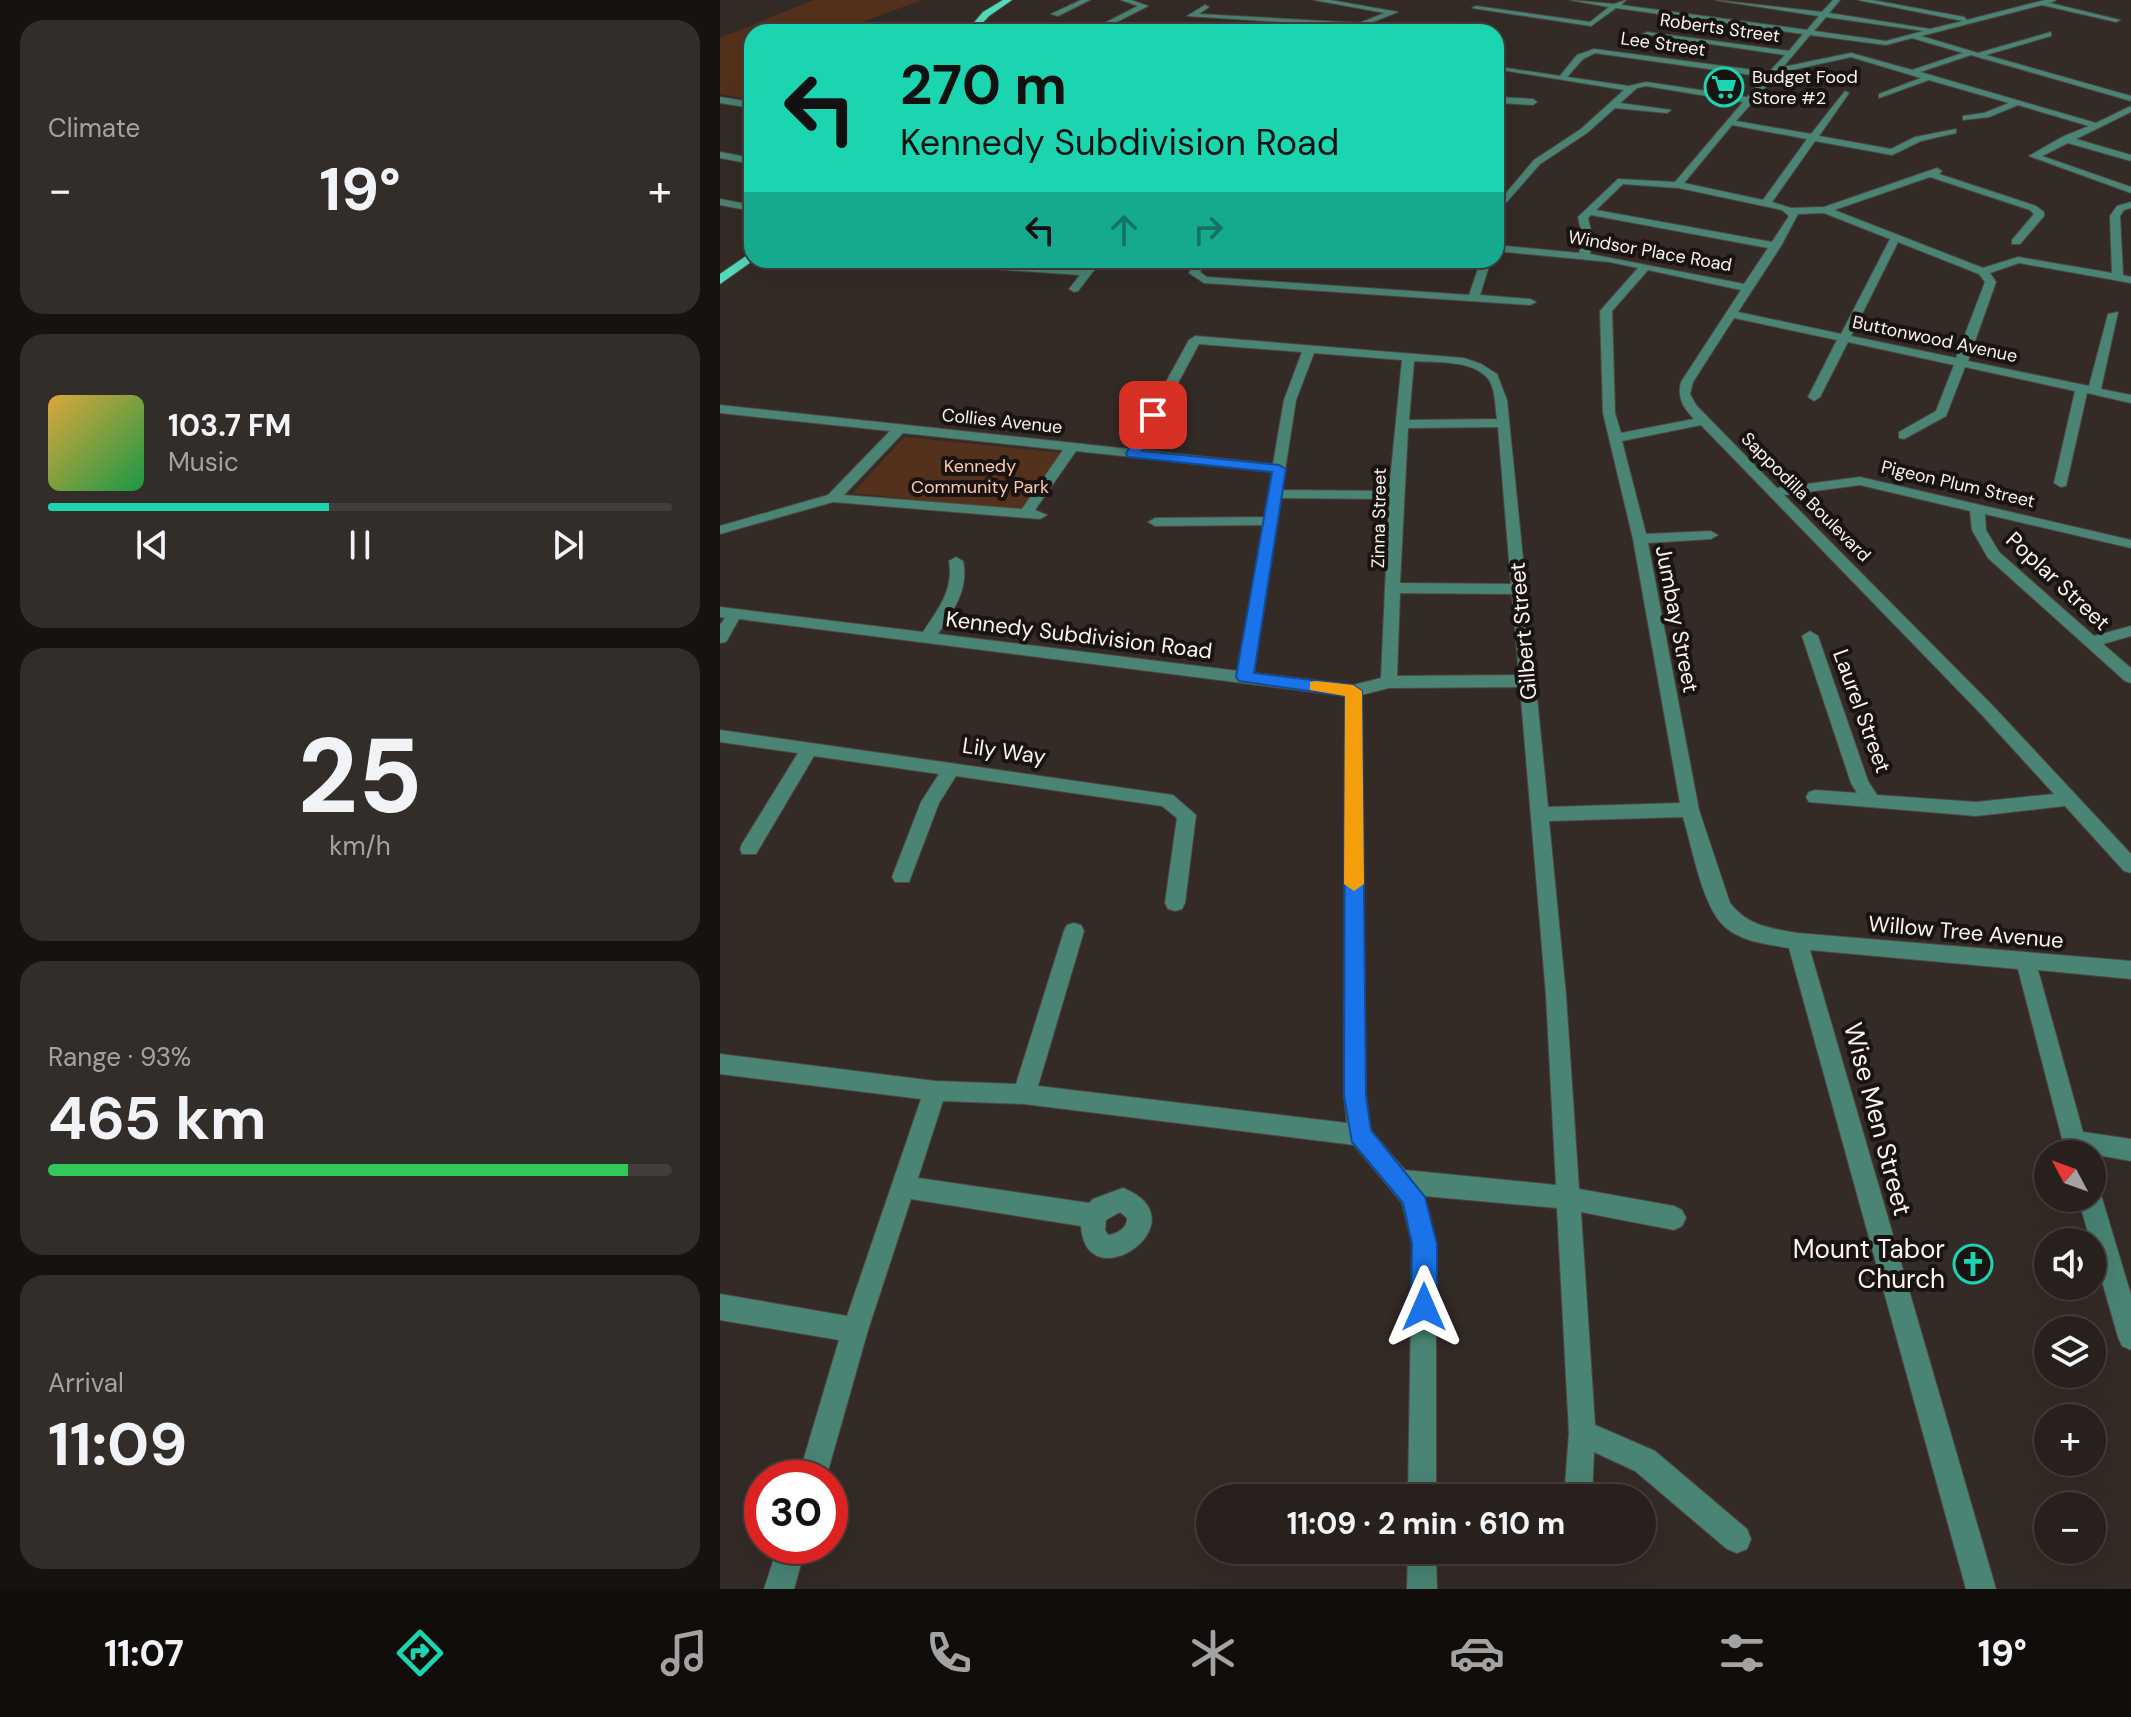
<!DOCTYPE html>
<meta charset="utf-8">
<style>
body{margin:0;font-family:"DM Sans",sans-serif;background:#332d29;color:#f1f3f6;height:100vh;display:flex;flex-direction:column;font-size:30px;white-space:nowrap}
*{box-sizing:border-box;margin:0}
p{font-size:26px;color:#a4a3a3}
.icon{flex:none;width:44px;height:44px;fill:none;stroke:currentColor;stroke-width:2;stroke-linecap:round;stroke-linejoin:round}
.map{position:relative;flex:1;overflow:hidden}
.details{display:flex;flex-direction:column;gap:20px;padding:20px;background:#15120f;width:720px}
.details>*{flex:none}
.guide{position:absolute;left:24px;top:24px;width:760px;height:244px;border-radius:24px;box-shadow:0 8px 32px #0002,0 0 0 2px #433e3b;background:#1bd5b1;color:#111;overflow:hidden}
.needle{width:52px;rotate:311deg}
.fabs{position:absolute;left:1314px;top:1140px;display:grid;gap:16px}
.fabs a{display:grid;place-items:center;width:72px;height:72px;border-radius:50%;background:#27201c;box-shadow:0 8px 32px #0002,0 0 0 2px #433e3b;font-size:40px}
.speed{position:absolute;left:24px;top:1460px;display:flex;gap:16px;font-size:40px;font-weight:700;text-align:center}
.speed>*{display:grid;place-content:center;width:104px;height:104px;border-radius:50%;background:#27201c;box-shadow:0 8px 32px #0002,0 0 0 2px #433e3b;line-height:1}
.speed .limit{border:12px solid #d22;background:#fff;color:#111}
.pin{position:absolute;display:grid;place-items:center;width:68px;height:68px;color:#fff;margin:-34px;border-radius:16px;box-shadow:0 4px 12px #0006}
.me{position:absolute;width:88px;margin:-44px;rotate:0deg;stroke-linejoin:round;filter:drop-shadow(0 0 6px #0008)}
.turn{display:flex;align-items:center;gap:28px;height:168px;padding:0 24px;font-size:36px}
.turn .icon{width:104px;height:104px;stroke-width:2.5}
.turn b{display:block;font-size:56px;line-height:68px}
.lanes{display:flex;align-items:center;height:76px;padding:0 24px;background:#0003;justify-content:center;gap:40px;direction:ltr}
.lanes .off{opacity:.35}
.big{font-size:60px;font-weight:700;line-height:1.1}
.details .tile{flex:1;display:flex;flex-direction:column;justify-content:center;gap:12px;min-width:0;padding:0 28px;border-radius:24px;background:#332d29}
.details .dial{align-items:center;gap:0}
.dial b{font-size:104px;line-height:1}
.song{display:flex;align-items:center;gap:24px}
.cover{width:96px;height:96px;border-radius:12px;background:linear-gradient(135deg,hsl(40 70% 55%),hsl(140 70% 35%))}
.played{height:8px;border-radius:4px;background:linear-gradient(90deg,#1bd5b1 45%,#433e3b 45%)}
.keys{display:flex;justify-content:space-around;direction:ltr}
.heat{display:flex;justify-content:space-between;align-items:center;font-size:44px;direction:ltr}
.charge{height:12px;border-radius:6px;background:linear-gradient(90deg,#34c759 93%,#433e3b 0)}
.trip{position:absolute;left:476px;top:1484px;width:460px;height:80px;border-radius:40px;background:#27201c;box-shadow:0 8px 32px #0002,0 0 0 2px #433e3b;font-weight:700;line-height:80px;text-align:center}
.dock{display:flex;height:128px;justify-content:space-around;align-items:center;background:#100d0b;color:#a4a3a3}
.dock .icon{width:56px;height:56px}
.dock .selected{color:#1bd5b1}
.dock b{font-size:36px;color:#f1f3f6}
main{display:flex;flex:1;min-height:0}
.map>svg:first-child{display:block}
</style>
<main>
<section class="details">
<div class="tile"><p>Climate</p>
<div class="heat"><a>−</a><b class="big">19°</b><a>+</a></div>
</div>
<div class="tile">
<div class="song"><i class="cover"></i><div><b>103.7 FM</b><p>Music</p></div></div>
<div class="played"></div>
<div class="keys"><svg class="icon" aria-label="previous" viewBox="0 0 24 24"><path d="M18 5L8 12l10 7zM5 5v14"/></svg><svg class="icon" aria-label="pause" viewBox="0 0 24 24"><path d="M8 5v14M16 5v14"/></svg><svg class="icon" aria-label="next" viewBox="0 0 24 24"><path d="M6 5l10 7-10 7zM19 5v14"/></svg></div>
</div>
<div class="tile dial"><b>25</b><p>km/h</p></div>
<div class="tile"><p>Range · 93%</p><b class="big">465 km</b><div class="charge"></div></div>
<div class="tile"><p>Arrival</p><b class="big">11:09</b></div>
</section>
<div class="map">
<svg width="1411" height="1589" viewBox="0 0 1411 1589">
<rect width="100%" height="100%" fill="#342b26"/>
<g fill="#54311c">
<path d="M 94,0 L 202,0 L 115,32 L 32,32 L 32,100 L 0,94 L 0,38 Z"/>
<path d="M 184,437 L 344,453 L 302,511 L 133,493 Z"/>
</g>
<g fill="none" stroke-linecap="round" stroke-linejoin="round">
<defs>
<g id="minor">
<path d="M 361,0 L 370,0 L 338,16 L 331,14 Z"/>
<path d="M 401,0 L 411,0 L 428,6 L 377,32 L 367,32 L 418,6 Z"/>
<path d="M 594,0 L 610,0 L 678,12 L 640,27 L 467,16 L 485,5 L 489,7 L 479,14 L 639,23 L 665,13 Z"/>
<path d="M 850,0 L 894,4 L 906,0 L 901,5 L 1087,30 L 1099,16 L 995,0 L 1102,12 L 1113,0 L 1120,0 L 1109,13 L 1210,29 L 1243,21 L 1138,0 L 1152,0 L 1244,17 L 1247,20 L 1325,0 L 1336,0 L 1330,3 L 1400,20 L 1396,22 L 1322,5 L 1201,36 L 1258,53 L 1331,32 L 1331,36 L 1266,55 L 1411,96 L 1411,101 L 1251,55 L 1200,72 L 1376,123 L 1411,106 L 1411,112 L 1356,139 L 1411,155 L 1411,161 L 1348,143 L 1322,156 L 1411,187 L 1411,193 L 1309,156 L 1342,137 L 1369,126 L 1298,105 L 1269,117 L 1243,120 L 1243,116 L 1264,113 L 1289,103 L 1209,80 L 1159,98 L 1159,94 L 1201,78 L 1131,57 L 1058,73 L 1016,121 L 1091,134 L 1125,91 L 1129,93 L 1099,136 L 1171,149 L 1195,137 L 1236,129 L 1236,133 L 1201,141 L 1172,155 L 1095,141 L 1052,202 L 1071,208 L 1104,207 L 1217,168 L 1222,171 L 1219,174 L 1316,206 L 1324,212 L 1324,216 L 1300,244 L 1292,244 L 1292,240 L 1314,214 L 1310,210 L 1210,177 L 1114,210 L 1263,268 L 1298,257 L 1392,273 L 1390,216 L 1397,206 L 1411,202 L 1411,208 L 1404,210 L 1400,216 L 1403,275 L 1411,277 L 1411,283 L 1299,263 L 1270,273 L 1276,282 L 1248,361 L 1369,386 L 1388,314 L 1398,312 L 1381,389 L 1411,395 L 1411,403 L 1367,393 L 1346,486 L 1341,487 L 1334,483 L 1355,391 L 1245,367 L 1226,416 L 1184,439 L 1179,438 L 1179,432 L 1216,411 L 1234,365 L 1128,342 L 1100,397 L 1094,401 L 1088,397 L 1117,340 L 1014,318 L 973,382 L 970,394 L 976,405 L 1057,488 L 1140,477 L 1411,540 L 1411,548 L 1265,514 L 1266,530 L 1279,552 L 1374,636 L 1411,626 L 1411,636 L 1383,644 L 1411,668 L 1411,683 L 1405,681 L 1268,558 L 1252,530 L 1250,511 L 1140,485 L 1064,495 L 1274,707 L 1411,854 L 1411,873 L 1404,871 L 1345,806 L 1256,816 L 1089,802 L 1086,797 L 1089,792 L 1095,790 L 1137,793 L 1131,783 L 1082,636 L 1090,631 L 1098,636 L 1148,781 L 1157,795 L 1256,802 L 1334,794 L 1262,715 L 981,425 L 902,441 L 926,534 L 991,531 L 998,535 L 991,539 L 928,543 L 979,810 L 1010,903 C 1028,926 1050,928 1077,933 L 1411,961 L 1411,979 L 1318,970 L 1363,1132 L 1411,1139 L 1411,1161 L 1372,1154 L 1346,1154 L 1298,969 L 1090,950 L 1276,1589 L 1246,1589 L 1069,948 C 1047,944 1022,942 1005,927 C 982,907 972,846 963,817 L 829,821 L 846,995 L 859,1189 L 954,1206 L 962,1210 L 966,1218 L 962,1226 L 954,1230 L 861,1212 L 875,1425 L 935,1451 L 1027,1529 L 1031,1539 L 1027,1549 L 1017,1553 L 1007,1549 L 915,1471 L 874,1452 L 872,1498 L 844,1498 L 849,1433 L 837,1208 L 704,1196 L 716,1244 L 716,1498 L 688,1498 L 692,1244 L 682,1203 L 634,1145 L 304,1104 L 223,1101 L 198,1178 L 369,1203 L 373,1199 L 403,1188 C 485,1221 366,1303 361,1226 L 191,1199 L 148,1330 L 106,1478 L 78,1478 L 119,1340 L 0,1320 L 0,1294 L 127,1316 L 201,1099 L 0,1074 L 0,1054 L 215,1081 L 296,1084 L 344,931 L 347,925 L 354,923 L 361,925 L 364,931 L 318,1086 L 627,1123 L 624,1096 L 625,696 L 19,619 L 6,642 L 0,643 L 0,625 L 5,618 L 0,617 L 0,607 L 203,632 C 218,609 234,590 229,561 L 236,557 L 243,561 C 249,590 233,611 218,634 L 518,671 L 543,525 L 435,526 L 428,522 L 435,518 L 544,517 L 552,472 L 356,451 L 315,510 L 327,515 L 320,519 L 113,502 L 0,534 L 0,526 L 108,495 L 170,431 L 0,413 L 0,405 L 409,449 L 469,340 L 475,336 L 744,358 L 761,364 L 777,374 L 787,400 L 828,807 L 960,803 L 913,539 L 883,413 L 880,311 L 918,268 L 890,262 L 776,251 L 776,245 L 859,253 L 863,240 L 858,217 L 898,179 L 955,182 L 1023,102 L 926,86 L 917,88 L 900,103 L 951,110 L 947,113 L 895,108 L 867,133 L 820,164 L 776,214 L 776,205 L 814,160 L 861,129 L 904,90 L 776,69 L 780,67 L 840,76 L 857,55 L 874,49 L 1049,72 L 1065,55 L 923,34 L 927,32 L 1069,51 L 1083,34 L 896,8 L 871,26 L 752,8 L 756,6 L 870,22 L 889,7 ZM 1106,17 L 1204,31 L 1166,41 L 1094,31 ZM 1090,35 L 1166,45 L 1192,38 L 1243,53 L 1192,70 L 1131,53 L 1063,67 ZM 875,53 L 1046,77 L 1027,97 L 926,82 L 909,86 L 847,77 L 863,59 ZM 1012,125 L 1087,139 L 1043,200 L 964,183 ZM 903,184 L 959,188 L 1062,210 L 1069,216 L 1052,242 L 876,210 ZM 1104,213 L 1170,239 L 1121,334 L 1018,312 L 1061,246 L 1078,214 ZM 871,215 L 1048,248 L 1024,284 L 870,254 L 873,240 L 868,218 ZM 1178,242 L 1259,274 L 1265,282 L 1236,358 L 1131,336 ZM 928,270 L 1021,290 L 961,382 C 957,398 963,407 974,419 L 901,433 L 895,413 L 892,311 ZM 479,344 L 582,352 L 564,400 L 553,464 L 422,450 ZM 594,353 L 682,360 L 669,491 L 562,490 L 576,400 ZM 694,361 C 716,363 754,359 769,380 C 776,391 775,407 777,419 L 689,420 ZM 778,427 L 791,584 L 680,583 L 688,428 ZM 183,433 L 343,450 L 302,509 L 124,495 ZM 561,498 L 669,499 L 661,678 L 633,685 L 534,673 ZM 680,593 L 792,594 L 799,675 L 677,676 ZM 800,687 L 826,995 L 836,1185 L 685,1170 L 651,1131 L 646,1096 L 641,695 L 669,688 ZM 400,1212 L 407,1218 C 408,1227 397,1234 388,1235 L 385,1230 L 386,1220 Z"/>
<path d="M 171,24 L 178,26 L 174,32 L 166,32 Z"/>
<path d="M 253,26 L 281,32 L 250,30 Z"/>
<path d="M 0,97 L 32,102 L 32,108 L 0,103 Z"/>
<path d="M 776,97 L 813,99 L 817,102 L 813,105 L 776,103 Z"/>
<path d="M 0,152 L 32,158 L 32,164 L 0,158 Z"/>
<path d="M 0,199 L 32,205 L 32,211 L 0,205 Z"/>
<path d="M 183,260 L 236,260 L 365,269 L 371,260 L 382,260 L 358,291 L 354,292 L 349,289 L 360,275 L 188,263 Z"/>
<path d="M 476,260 L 486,260 L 480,272 L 487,277 L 749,295 L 761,260 L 771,260 L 760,295 L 810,299 L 816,302 L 810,305 L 484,283 L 469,273 Z"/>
<path d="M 0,730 L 453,795 L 476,815 L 465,903 L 462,909 L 455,911 L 448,909 L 445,903 L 457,818 L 442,806 L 236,776 L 219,803 L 189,882 L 175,882 L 172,877 L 201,802 L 219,774 L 94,756 L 36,854 L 22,854 L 20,849 L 22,844 L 78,753 L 0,742 Z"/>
<path d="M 1372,1187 L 1378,1190 L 1382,1198 L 1411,1295 L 1411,1350 L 1402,1346 L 1398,1337 L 1358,1198 L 1372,1198 Z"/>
<path d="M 58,1546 L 86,1546 L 74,1589 L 44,1589 Z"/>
<path d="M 688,1550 L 716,1550 L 717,1589 L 687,1589 Z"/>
</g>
<g id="major">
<path d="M 283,0 L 292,0 L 269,16 L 254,32 L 246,32 L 263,12 Z"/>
<path d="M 32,252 L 34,260 L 0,284 L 0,274 Z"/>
</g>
</defs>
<use href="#minor" stroke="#504742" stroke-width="2"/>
<use href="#major" stroke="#504742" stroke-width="2"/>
<use href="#minor" fill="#498474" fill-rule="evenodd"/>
<use href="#major" fill="#53dcbc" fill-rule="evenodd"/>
</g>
<path fill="#1a73e8" stroke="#114b97" stroke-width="2" d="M 433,412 L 440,415 L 422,451 L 559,465 L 566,469 L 534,673 L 633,685 L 642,691 L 646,1096 L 651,1130 L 705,1197 L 717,1244 L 717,1307 L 713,1316 L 704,1320 L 695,1316 L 691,1307 L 692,1244 L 683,1203 L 632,1142 L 624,1096 L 625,696 L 519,681 L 516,677 L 552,472 L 408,457 L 406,454 L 427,415 Z"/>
<path fill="#f59e0b" d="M 596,681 L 633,685 L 642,691 L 644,884 L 634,891 L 624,884 L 625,696 L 590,690 L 590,682 Z"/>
<defs>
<symbol id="supermarket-ring" viewBox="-11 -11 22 22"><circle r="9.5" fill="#191412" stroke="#1bd5b1" stroke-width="1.5"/><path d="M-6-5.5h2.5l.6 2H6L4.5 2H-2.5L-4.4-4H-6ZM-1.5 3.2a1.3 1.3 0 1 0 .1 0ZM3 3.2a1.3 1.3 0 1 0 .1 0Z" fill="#1bd5b1"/></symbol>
<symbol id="church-ring" viewBox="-11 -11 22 22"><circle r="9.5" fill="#191412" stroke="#1bd5b1" stroke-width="1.5"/><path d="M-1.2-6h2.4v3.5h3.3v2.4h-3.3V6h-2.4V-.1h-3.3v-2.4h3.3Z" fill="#1bd5b1"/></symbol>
</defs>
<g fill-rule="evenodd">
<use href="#supermarket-ring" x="982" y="65" width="44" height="44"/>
<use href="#church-ring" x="1231" y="1242" width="44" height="44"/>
</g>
<g text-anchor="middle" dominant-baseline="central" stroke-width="8" stroke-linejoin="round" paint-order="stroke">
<g font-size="18" fill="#faf3f0" stroke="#191412">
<text transform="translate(1000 28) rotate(8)">Roberts Street</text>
<text transform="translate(943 44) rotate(8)">Lee Street</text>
<text transform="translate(930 251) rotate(10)">Windsor Place Road</text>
<text transform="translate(1215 339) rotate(12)">Buttonwood Avenue</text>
<text transform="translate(282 421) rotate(6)">Collies Avenue</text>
<text transform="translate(1238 484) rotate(13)">Pigeon Plum Street</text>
<text transform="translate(1086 497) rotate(45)">Sappodilla Boulevard</text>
<text transform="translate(659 518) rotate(-89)">Zinna Street</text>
</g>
<g font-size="18" fill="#faf3f0" stroke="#191412" text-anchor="start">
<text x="1032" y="77">Budget Food<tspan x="1032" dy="21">Store #2</tspan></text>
</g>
<g font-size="18" fill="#ffcaad" stroke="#191412">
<text x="260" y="466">Kennedy<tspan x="260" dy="21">Community Park</tspan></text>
</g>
<g font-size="22" fill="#faf3f0" stroke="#191412">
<text transform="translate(1338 581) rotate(43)">Poplar Street</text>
<text transform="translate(957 619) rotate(79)">Jumbay Street</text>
<text transform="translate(803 631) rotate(-95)">Gilbert Street</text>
<text transform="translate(359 635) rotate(7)">Kennedy Subdivision Road</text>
<text transform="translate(1142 711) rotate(70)">Laurel Street</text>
<text transform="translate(284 751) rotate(8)">Lily Way</text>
<text transform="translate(1246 932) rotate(5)">Willow Tree Avenue</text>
</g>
<g font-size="26" fill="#faf3f0" stroke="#191412">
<text transform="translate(1158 1119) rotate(75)">Wise Men Street</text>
</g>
<g font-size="26" fill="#faf3f0" stroke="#191412" text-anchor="end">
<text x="1225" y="1249">Mount Tabor<tspan x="1225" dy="30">Church</tspan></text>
</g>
</g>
</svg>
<div class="fabs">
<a><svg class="needle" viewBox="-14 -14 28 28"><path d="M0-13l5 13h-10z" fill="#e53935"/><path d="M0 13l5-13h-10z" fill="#a4a3a3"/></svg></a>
<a><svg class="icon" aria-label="sound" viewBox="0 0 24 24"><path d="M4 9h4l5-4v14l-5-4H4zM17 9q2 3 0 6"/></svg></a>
<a><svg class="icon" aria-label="layers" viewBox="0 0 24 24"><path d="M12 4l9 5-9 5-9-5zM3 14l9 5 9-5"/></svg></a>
<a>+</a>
<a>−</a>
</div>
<div class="speed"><div class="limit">30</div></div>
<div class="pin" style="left:433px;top:415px;background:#d93025"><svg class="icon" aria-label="arrive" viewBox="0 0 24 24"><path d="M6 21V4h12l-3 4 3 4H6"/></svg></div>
<svg class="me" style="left:704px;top:1307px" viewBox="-20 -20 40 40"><path d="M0-17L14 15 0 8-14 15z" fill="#1a73e8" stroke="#fff" stroke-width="4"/></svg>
<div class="trip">11:09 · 2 min · 610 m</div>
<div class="guide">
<div class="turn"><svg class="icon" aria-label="left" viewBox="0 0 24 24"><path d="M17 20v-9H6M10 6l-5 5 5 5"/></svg><div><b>270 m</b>Kennedy Subdivision Road</div></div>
<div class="lanes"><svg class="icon" aria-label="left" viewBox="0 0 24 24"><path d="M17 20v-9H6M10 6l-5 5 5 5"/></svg><svg class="icon off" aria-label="ahead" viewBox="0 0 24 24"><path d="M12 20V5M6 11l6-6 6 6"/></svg><svg class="icon off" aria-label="right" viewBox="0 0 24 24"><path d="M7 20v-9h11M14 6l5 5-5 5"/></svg></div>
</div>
</div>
</main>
<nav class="dock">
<b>11:07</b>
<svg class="icon selected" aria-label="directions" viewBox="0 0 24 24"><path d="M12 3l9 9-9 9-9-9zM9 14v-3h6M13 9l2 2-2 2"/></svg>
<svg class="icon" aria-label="music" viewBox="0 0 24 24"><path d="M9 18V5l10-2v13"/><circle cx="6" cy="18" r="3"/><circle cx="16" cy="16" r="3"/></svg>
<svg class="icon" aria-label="phone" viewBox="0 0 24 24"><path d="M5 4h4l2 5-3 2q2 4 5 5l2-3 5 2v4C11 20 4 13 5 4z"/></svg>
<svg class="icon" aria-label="climate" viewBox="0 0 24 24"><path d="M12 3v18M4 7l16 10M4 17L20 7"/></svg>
<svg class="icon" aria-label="car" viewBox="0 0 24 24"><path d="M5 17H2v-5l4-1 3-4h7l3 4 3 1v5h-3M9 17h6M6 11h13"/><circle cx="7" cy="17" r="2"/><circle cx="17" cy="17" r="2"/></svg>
<svg class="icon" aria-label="filters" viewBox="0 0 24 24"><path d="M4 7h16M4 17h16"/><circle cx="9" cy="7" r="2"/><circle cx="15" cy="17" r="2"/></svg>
<b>19°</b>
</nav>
